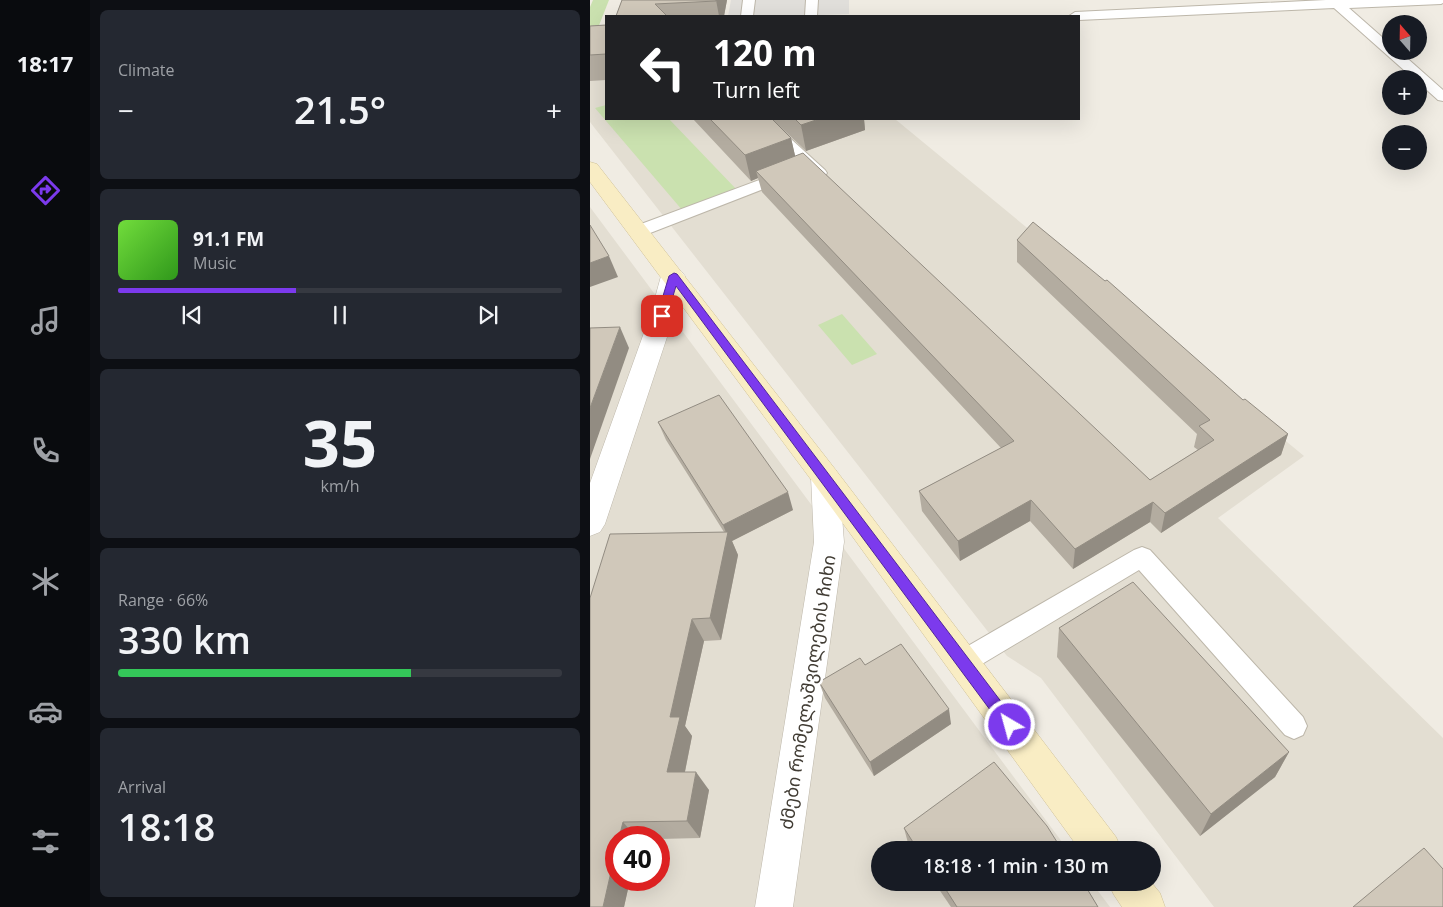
<!DOCTYPE html>
<meta charset="utf-8">
<style>
body{margin:0;font-family:"Open Sans","Noto Sans Georgian",sans-serif;background:#242831;color:#f1f3f6;height:100vh;display:flex;flex-direction:column;font-size:19px;white-space:nowrap}
*{box-sizing:border-box;margin:0}
p{font-size:16px;color:#9ea1a6}
.icon{flex:none;width:28px;height:28px;fill:none;stroke:currentColor;stroke-width:2;stroke-linecap:round;stroke-linejoin:round}
.map{position:relative;flex:1;overflow:hidden}
.drawer{display:flex;flex-direction:column;gap:10px;padding:10px;background:#0d0f14;width:500px}
.drawer>*{flex:none}
.hud{position:absolute;left:15px;top:15px;width:475px;height:105px;border-radius:0px;box-shadow:0 5px 20px #0002;background:#202124;color:#fff;overflow:hidden}
.needle{width:32px;rotate:340deg}
.tools{position:absolute;left:792px;top:15px;display:grid;gap:10px}
.tools a{display:grid;place-items:center;width:45px;height:45px;border-radius:50%;background:#171b24;box-shadow:0 5px 20px #0002;font-size:25px}
.speed{position:absolute;left:15px;top:826px;display:flex;gap:10px;font-size:25px;font-weight:700;text-align:center}
.speed>*{display:grid;place-content:center;width:65px;height:65px;border-radius:50%;background:#171b24;box-shadow:0 5px 20px #0002;line-height:1}
.speed .limit{border:8px solid #d22;background:#fff;color:#111}
.pin{position:absolute;display:grid;place-items:center;width:42px;height:42px;color:#fff;margin:-21px;border-radius:10px;box-shadow:0 2px 8px #0006}
.me{position:absolute;width:55px;margin:-28px;rotate:323deg;stroke-linejoin:round;filter:drop-shadow(0 0 4px #0008)}
.turn{display:flex;align-items:center;gap:18px;height:105px;padding:0 25px;font-size:22px}
.turn .icon{width:65px;height:65px;stroke-width:2.5}
.turn b{display:block;font-size:35px;line-height:42px}
.big{font-size:38px;font-weight:600;line-height:1.1}
.drawer .tile{flex:1;display:flex;flex-direction:column;justify-content:center;gap:8px;min-width:0;padding:0 18px;border-radius:8px;background:#242831}
.drawer .dial{align-items:center;gap:0}
.dial b{font-size:65px;line-height:1}
.song{display:flex;align-items:center;gap:15px}
.cover{width:60px;height:60px;border-radius:8px;background:linear-gradient(135deg,hsl(100 70% 55%),hsl(110 70% 35%))}
.played{height:5px;border-radius:2px;background:linear-gradient(90deg,#7c3aed 40%,#363941 40%)}
.keys{display:flex;justify-content:space-around;direction:ltr}
.heat{display:flex;justify-content:space-between;align-items:center;font-size:28px;direction:ltr}
.charge{height:8px;border-radius:4px;background:linear-gradient(90deg,#34c759 66%,#363941 0)}
.trip{position:absolute;left:281px;top:841px;width:290px;height:50px;border-radius:25px;background:#171b24;box-shadow:0 5px 20px #0002;font-weight:600;line-height:50px;text-align:center}
main{display:flex;flex:1;min-height:0}
.tabs{display:flex;flex-direction:column;width:90px;justify-content:space-around;align-items:center;background:#090b0e;color:#9ea1a6}
.tabs .icon{width:35px;height:35px}
.tabs .on{color:#7c3aed}
.tabs b{font-size:22px;color:#f1f3f6}
.map>svg:first-child{display:block}
</style>
<main>
<nav class="tabs">
<b>18:17</b>
<svg class="icon on" aria-label="directions" viewBox="0 0 24 24"><path d="M12 3l9 9-9 9-9-9zM9 14v-3h6M13 9l2 2-2 2"/></svg>
<svg class="icon" aria-label="music" viewBox="0 0 24 24"><path d="M9 18V5l10-2v13"/><circle cx="6" cy="18" r="3"/><circle cx="16" cy="16" r="3"/></svg>
<svg class="icon" aria-label="phone" viewBox="0 0 24 24"><path d="M5 4h4l2 5-3 2q2 4 5 5l2-3 5 2v4C11 20 4 13 5 4z"/></svg>
<svg class="icon" aria-label="climate" viewBox="0 0 24 24"><path d="M12 3v18M4 7l16 10M4 17L20 7"/></svg>
<svg class="icon" aria-label="car" viewBox="0 0 24 24"><path d="M5 17H2v-5l4-1 3-4h7l3 4 3 1v5h-3M9 17h6M6 11h13"/><circle cx="7" cy="17" r="2"/><circle cx="17" cy="17" r="2"/></svg>
<svg class="icon" aria-label="filters" viewBox="0 0 24 24"><path d="M4 7h16M4 17h16"/><circle cx="9" cy="7" r="2"/><circle cx="15" cy="17" r="2"/></svg>
</nav>
<section class="drawer">
<div class="tile"><p>Climate</p>
<div class="heat"><a>−</a><b class="big">21.5°</b><a>+</a></div>
</div>
<div class="tile">
<div class="song"><i class="cover"></i><div><b>91.1 FM</b><p>Music</p></div></div>
<div class="played"></div>
<div class="keys"><svg class="icon" aria-label="previous" viewBox="0 0 24 24"><path d="M18 5L8 12l10 7zM5 5v14"/></svg><svg class="icon" aria-label="pause" viewBox="0 0 24 24"><path d="M8 5v14M16 5v14"/></svg><svg class="icon" aria-label="next" viewBox="0 0 24 24"><path d="M6 5l10 7-10 7zM19 5v14"/></svg></div>
</div>
<div class="tile dial"><b>35</b><p>km/h</p></div>
<div class="tile"><p>Range · 66%</p><b class="big">330 km</b><div class="charge"></div></div>
<div class="tile"><p>Arrival</p><b class="big">18:18</b></div>
</section>
<div class="map">
<svg width="853" height="907" viewBox="0 0 853 907">
<rect width="100%" height="100%" fill="#f0ece3"/>
<g fill="#e3ded2" fill-rule="evenodd">
<path d="M 0,48 L 16,48 L 16,119 L 305,119 L 714,456 L 628,518 L 853,738 L 853,907 L 624,907 L 451,678 L 417,656 L 0,122 Z"/>
<path d="M 0,207 L 478,850 L 290,850 L 290,882 L 502,883 L 520,907 L 0,907 ZM 26,838 L 69,838 L 69,880 L 26,880 Z"/>
</g>
<g fill="#cae1af">
<path d="M 3,0 L 19,0 L 8,28 L 0,28 L 0,7 Z"/>
<path d="M 16,105 L 16,119 L 79,119 L 147,190 L 93,211 L 5,108 Z"/>
<path d="M 252,314 L 287,354 L 262,365 L 228,325 Z"/>
</g>
<path fill="#e1dfdb" d="M 141,0 L 259,0 L 259,14 L 207,16 L 138,16 Z"/>
<g fill="none" stroke-linecap="round" stroke-linejoin="round">
<defs>
<g id="lane">
<path d="M 153,0 L 165,0 L 163,16 L 151,16 Z"/>
<path d="M 216,0 L 228,0 L 227,16 L 215,16 Z"/>
<path d="M 736,0 L 853,0 L 853,3 L 851,4 L 759,8 L 801,45 L 801,51 L 809,51 L 853,90 L 853,101 L 848,100 L 829,83 L 829,79 L 824,79 L 744,8 L 489,20 L 489,16 L 479,16 L 485,12 Z"/>
<path d="M 164,119 L 179,119 L 235,170 L 237,173 L 235,176 L 223,176 Z"/>
<path d="M 196,170 L 202,172 L 204,175 L 202,178 L 55,235 L 49,236 L 43,235 L 40,231 L 43,227 Z"/>
<path d="M 552,547 L 560,550 L 713,717 L 717,726 L 713,735 L 704,739 L 695,735 L 549,570 L 382,670 L 373,673 L 364,670 L 360,662 L 364,654 L 544,550 Z"/>
</g>
<g id="street">
<path d="M 83,269 L 91,271 L 95,276 L 84,316 L 15,524 L 10,532 L 0,536 L 0,483 L 60,316 L 71,276 L 75,271 Z"/>
<path d="M 235,466 L 245,469 L 249,477 L 254,542 L 203,907 L 165,907 L 224,542 L 221,477 L 225,469 Z"/>
</g>
<g id="secondary">
<path d="M 0,162 L 7,164 L 245,469 L 526,837 L 532,850 L 490,850 L 225,485 L 0,182 Z"/>
<path d="M 518,882 L 561,882 L 570,893 L 575,907 L 532,907 L 524,895 Z"/>
</g>
</defs>
<use href="#lane" stroke="#bdb7aa" stroke-width="2"/>
<use href="#street" stroke="#bdb7aa" stroke-width="1"/>
<use href="#secondary" stroke="#cfc199" stroke-width="1"/>
<use href="#lane" fill="#fff" fill-rule="evenodd"/>
<use href="#street" fill="#fff" fill-rule="evenodd"/>
<use href="#secondary" fill="#f9edc4" fill-rule="evenodd"/>
</g>
<g fill="#b3aca0">
<path d="M 32,0 L 137,0 L 134,16 L 26,16 Z"/>
<path d="M 16,25 L 16,80 L 0,81 L 0,26 Z"/>
<path d="M 103,119 L 274,119 L 275,130 L 216,151 L 183,120 L 201,138 L 205,156 L 560,480 L 608,450 L 604,447 L 607,434 L 427,262 L 427,240 L 653,400 L 698,434 L 691,455 L 571,533 L 560,522 L 483,569 L 440,521 L 370,561 L 332,511 L 329,491 L 411,448 L 172,192 L 168,178 L 161,181 Z"/>
<path d="M 68,422 L 203,510 L 142,541 L 148,555 L 131,640 L 114,641 L 95,726 L 102,736 L 95,772 L 119,790 L 110,838 L 69,839 L 69,838 L 26,838 L 26,880 L 40,880 L 34,907 L 0,907 L 134,532 L 76,440 Z"/>
<path d="M 469,628 L 699,752 L 685,777 L 610,836 L 467,657 Z"/>
<path d="M 275,665 L 361,724 L 284,776 L 235,698 L 229,682 Z"/>
<path d="M 314,828 L 472,850 L 323,850 L 318,843 Z"/>
<path d="M 344,882 L 493,882 L 508,907 L 361,907 Z"/>
</g>
<g fill="#928c82">
<path d="M 126,0 L 137,0 L 134,16 L 129,16 Z"/>
<path d="M 229,119 L 274,119 L 275,130 L 216,151 L 211,125 Z"/>
<path d="M 201,138 L 207,164 L 166,171 L 168,178 L 161,181 L 155,155 Z"/>
<path d="M 19,256 L 28,277 L 0,287 L 0,263 Z"/>
<path d="M 30,327 L 39,348 L 0,459 L 0,408 Z"/>
<path d="M 698,434 L 691,455 L 571,533 L 575,513 Z"/>
<path d="M 198,492 L 203,510 L 142,541 L 148,555 L 131,640 L 120,618 L 137,535 L 133,525 Z"/>
<path d="M 441,500 L 440,521 L 370,561 L 368,541 Z"/>
<path d="M 563,502 L 560,522 L 483,569 L 485,549 Z"/>
<path d="M 102,619 L 114,641 L 95,726 L 102,736 L 91,791 L 77,772 L 80,717 Z"/>
<path d="M 359,709 L 361,724 L 284,776 L 280,762 Z"/>
<path d="M 699,752 L 685,777 L 610,836 L 621,814 Z"/>
<path d="M 106,772 L 119,790 L 110,838 L 97,821 Z"/>
<path d="M 33,822 L 47,838 L 29,838 Z"/>
<path d="M 26,850 L 26,880 L 40,880 L 34,907 L 13,907 Z"/>
</g>
<g fill="#d0c8ba" stroke="#928c82">
<path d="M 32,0 L 126,0 L 126,1 L 65,4 L 77,16 L 26,16 Z"/>
<path d="M 16,25 L 16,54 L 0,55 L 0,26 Z"/>
<path d="M 120,119 L 182,119 L 201,138 L 155,155 Z"/>
<path d="M 205,119 L 229,119 L 211,125 Z"/>
<path d="M 213,153 L 560,480 L 624,440 L 609,426 L 620,420 L 427,240 L 443,222 L 515,281 L 517,280 L 653,400 L 655,399 L 698,434 L 575,513 L 563,502 L 485,549 L 441,500 L 368,541 L 329,491 L 424,441 L 166,171 Z"/>
<path d="M 0,225 L 19,256 L 0,263 Z"/>
<path d="M 30,327 L 0,408 L 0,328 Z"/>
<path d="M 129,395 L 198,492 L 133,525 L 68,422 Z"/>
<path d="M 138,532 L 120,618 L 102,619 L 80,717 L 90,717 L 77,772 L 106,772 L 97,821 L 33,822 L 29,838 L 26,838 L 26,850 L 13,907 L 0,907 L 0,598 L 20,534 Z"/>
<path d="M 543,582 L 699,752 L 621,814 L 469,628 Z"/>
<path d="M 311,644 L 359,709 L 280,762 L 229,682 L 270,658 L 275,665 Z"/>
<path d="M 404,762 L 457,826 L 472,850 L 328,850 L 314,828 Z"/>
<path d="M 834,848 L 853,869 L 853,907 L 763,907 Z"/>
<path d="M 351,882 L 493,882 L 508,907 L 367,907 Z"/>
</g>
<path fill="#7c3aed" stroke="#51269a" d="M 84,273 L 87,274 L 425,720 L 427,725 L 425,730 L 420,732 L 415,730 L 86,286 L 77,316 L 76,318 L 68,318 L 67,316 L 79,276 Z"/>
<g text-anchor="middle" dominant-baseline="central" stroke-width="5" stroke-linejoin="round" paint-order="stroke">
<g font-size="18" fill="#413c34" stroke="#fff">
<text transform="translate(217 692) rotate(-81)">ძმები რომელაშვილების ჩიხი</text>
</g>
</g>
</svg>
<div class="tools">
<a><svg class="needle" viewBox="-14 -14 28 28"><path d="M0-13l5 13h-10z" fill="#e53935"/><path d="M0 13l5-13h-10z" fill="#9ea1a6"/></svg></a>
<a>+</a>
<a>−</a>
</div>
<div class="speed"><div class="limit">40</div></div>
<div class="pin" style="left:72px;top:316px;background:#d93025"><svg class="icon" aria-label="arrive" viewBox="0 0 24 24"><path d="M6 21V4h12l-3 4 3 4H6"/></svg></div>
<svg class="me" style="left:420px;top:725px" viewBox="-20 -20 40 40"><circle r="17" fill="#7c3aed" stroke="#fff" stroke-width="3"/><path d="M0-11L8 9 0 5-8 9z" fill="#fff"/></svg>
<div class="trip">18:18 · 1 min · 130 m</div>
<div class="hud">
<div class="turn"><svg class="icon" aria-label="left" viewBox="0 0 24 24"><path d="M17 20v-9H6M10 6l-5 5 5 5"/></svg><div><b>120 m</b>Turn left</div></div>
</div>
</div>
</main>
